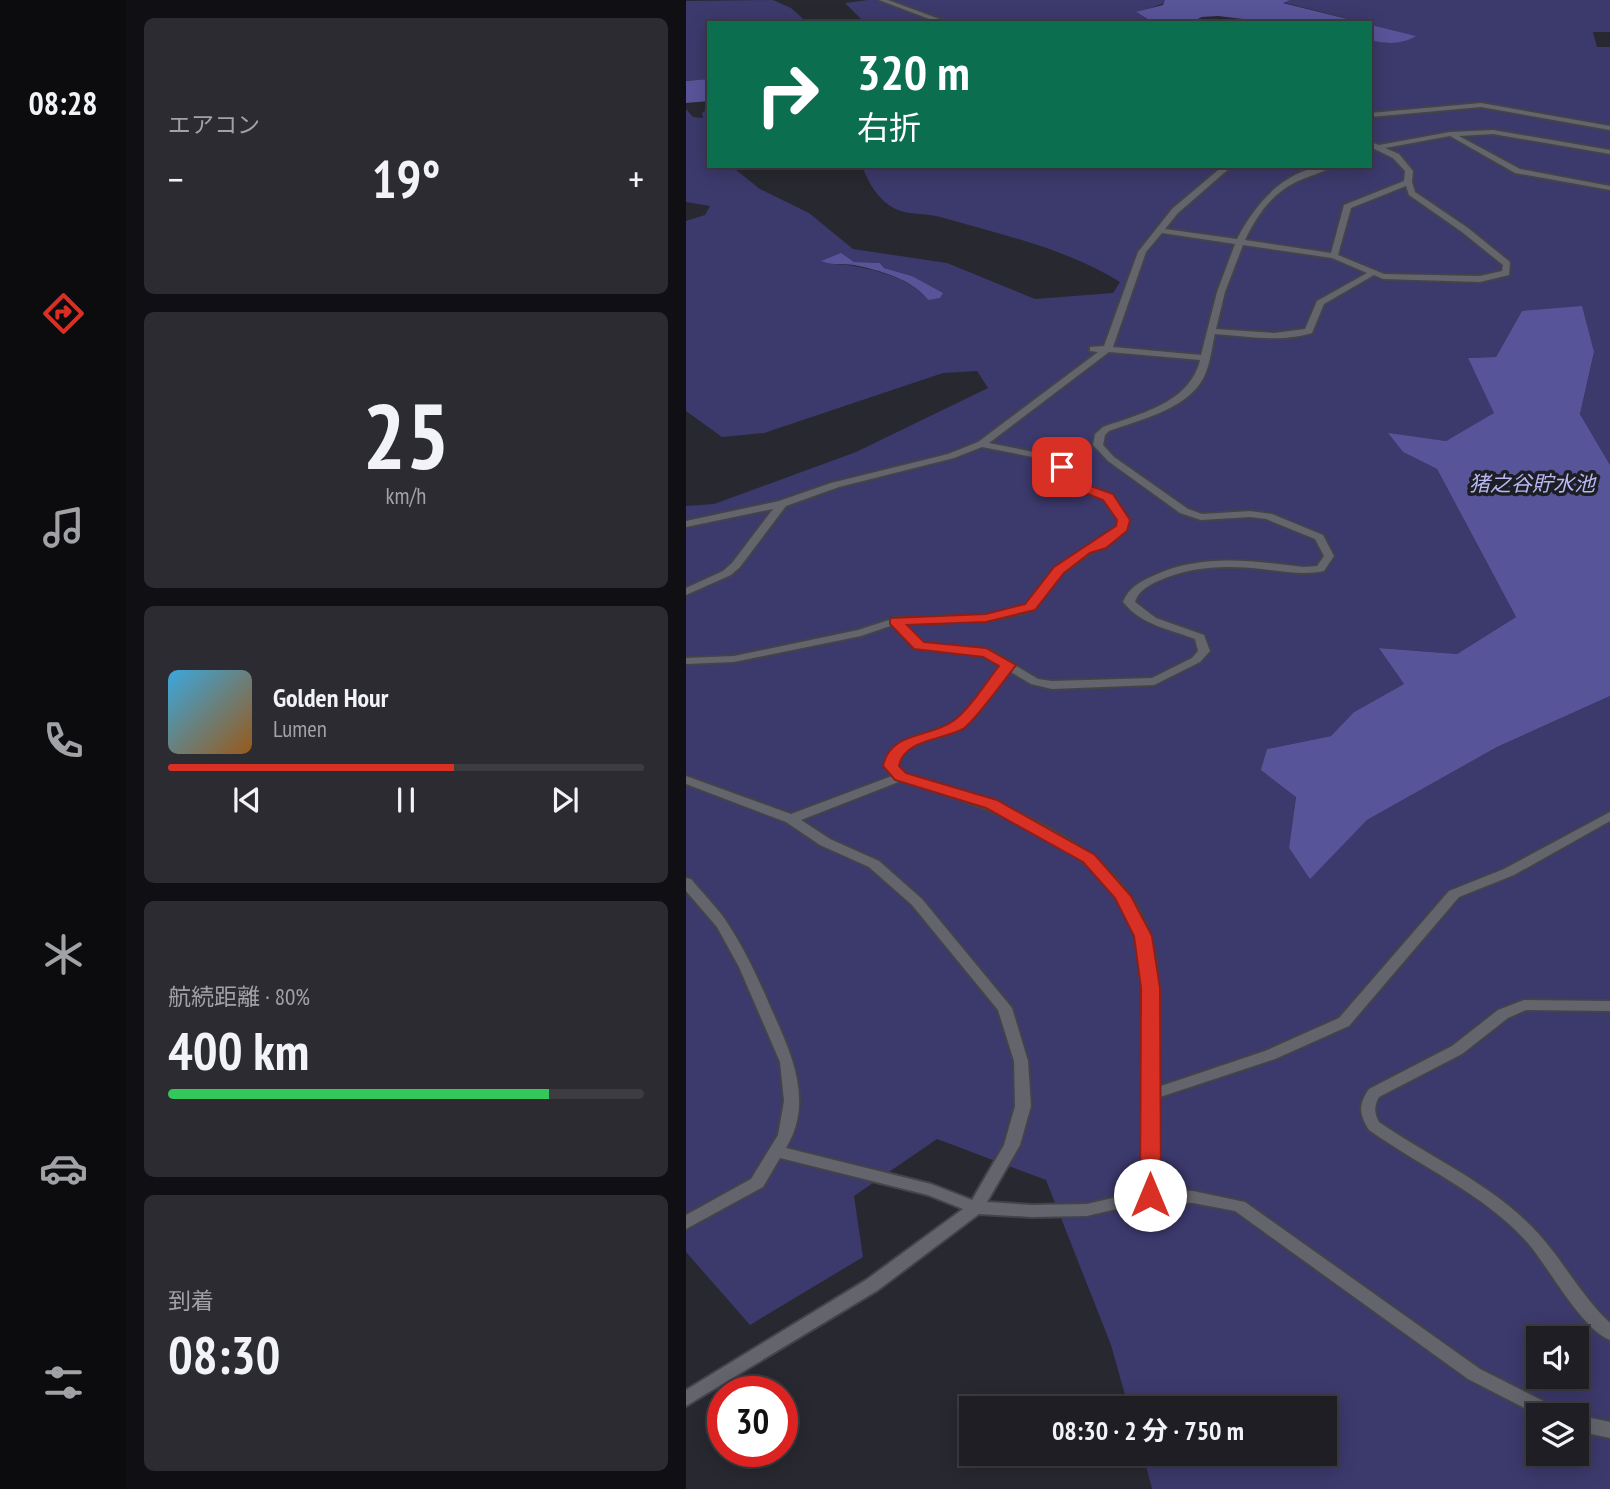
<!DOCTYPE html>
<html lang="ja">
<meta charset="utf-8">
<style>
body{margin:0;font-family:"PT Sans Narrow","Noto Sans JP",sans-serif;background:#2b2b31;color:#f1f3f6;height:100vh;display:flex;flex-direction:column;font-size:26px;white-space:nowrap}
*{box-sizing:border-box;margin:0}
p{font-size:23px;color:#a1a2a6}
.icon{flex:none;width:38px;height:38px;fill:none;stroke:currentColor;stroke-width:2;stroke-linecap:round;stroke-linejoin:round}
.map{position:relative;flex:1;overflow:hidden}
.panel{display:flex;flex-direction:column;gap:18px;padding:18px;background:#101014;width:560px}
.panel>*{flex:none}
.hud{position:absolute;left:21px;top:21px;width:665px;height:147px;border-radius:0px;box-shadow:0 4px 18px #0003,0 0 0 2px #3c3c41;background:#0b6e4f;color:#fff;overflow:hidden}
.fabs{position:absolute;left:840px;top:1326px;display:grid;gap:14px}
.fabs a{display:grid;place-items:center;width:63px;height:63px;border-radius:0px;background:#1e1e24;box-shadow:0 4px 18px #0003,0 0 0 2px #3c3c41;font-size:35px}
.speed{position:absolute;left:21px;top:1376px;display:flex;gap:14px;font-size:35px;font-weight:700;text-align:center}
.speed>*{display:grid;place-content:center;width:91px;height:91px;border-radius:50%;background:#1e1e24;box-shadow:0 4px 18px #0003,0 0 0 2px #3c3c41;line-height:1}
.speed .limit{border:10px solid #d22;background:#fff;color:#111}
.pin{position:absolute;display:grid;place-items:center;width:60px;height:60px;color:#fff;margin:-30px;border-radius:14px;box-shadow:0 4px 10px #0006}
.me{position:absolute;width:77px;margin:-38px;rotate:0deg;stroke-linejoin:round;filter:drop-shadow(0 0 5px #0008)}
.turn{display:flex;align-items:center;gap:24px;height:147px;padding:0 35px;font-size:32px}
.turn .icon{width:91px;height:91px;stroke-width:2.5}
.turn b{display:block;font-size:49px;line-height:60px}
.big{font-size:52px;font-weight:700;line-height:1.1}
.panel .tile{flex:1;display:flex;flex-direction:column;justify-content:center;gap:10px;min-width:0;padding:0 24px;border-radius:10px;background:#2b2b31}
.panel .dial{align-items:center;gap:0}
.dial b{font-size:91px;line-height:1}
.song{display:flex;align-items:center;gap:21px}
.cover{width:84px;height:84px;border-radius:10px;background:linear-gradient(135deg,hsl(200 70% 55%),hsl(30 70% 35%))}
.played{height:7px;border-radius:4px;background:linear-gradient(90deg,#d93025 60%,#3c3c41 60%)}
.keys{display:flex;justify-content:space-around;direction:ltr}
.heat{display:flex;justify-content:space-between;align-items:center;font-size:38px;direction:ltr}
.charge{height:10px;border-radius:5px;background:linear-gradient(90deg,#34c759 80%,#3c3c41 0)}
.trip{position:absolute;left:273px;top:1396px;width:378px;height:70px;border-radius:0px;background:#1e1e24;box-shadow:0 4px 18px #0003,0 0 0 2px #3c3c41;font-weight:700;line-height:70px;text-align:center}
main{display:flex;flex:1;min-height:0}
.tab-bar{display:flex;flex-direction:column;width:126px;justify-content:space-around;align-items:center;background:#0c0c0e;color:#a1a2a6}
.tab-bar .icon{width:49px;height:49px}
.tab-bar .on{color:#d93025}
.tab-bar b{font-size:32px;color:#f1f3f6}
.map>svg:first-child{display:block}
</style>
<main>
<nav class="tab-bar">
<b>08:28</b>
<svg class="icon on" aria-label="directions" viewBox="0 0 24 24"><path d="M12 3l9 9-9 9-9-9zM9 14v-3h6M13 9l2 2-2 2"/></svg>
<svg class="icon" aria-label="music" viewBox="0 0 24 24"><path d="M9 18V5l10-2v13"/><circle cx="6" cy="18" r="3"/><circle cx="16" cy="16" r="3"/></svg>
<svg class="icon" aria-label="phone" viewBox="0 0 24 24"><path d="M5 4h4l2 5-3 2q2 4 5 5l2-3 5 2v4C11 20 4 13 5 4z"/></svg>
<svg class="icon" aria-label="climate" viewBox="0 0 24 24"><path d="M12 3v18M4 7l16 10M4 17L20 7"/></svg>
<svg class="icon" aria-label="car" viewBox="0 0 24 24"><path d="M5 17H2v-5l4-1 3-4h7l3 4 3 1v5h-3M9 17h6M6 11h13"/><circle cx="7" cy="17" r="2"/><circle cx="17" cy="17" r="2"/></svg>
<svg class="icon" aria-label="filters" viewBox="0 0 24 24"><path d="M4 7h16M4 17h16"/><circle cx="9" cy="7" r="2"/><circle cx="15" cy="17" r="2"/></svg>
</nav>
<section class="panel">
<div class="tile"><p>エアコン</p>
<div class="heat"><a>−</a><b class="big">19°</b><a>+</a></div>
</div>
<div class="tile dial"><b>25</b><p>km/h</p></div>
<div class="tile">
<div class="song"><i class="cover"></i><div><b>Golden Hour</b><p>Lumen</p></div></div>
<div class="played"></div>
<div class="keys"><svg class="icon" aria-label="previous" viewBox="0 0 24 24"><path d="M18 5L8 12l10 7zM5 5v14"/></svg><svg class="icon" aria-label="pause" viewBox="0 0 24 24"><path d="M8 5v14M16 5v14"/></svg><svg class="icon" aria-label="next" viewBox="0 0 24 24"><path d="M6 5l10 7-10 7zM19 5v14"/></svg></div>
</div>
<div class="tile"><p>航続距離 · 80%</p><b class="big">400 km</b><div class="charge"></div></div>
<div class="tile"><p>到着</p><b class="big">08:30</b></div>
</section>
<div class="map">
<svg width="924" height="1489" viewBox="0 0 924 1489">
<rect width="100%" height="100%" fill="#282830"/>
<g fill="#3c396c" fill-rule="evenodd">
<path d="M 87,0 L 105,8 L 122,23 L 23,23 L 23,79 L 0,81 L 0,1 Z"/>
<path d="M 182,0 L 479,0 L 481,2 L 451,13 L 468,23 L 179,23 L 159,3 Z"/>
<path d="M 604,0 L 924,0 L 924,32 L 907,32 L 911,47 L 924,47 L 924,465 L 894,414 L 908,352 L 836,311 L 810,357 L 782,358 L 809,413 L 760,441 L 703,434 L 717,452 L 751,469 L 830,617 L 771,654 L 694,648 L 718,684 L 668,712 L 645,736 L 581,749 L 610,797 L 603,848 L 624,878 L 681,820 L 811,747 L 924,696 L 924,1489 L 466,1489 L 457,1454 L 639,1454 L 639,1409 L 443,1409 L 425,1345 L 360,1180 L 251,1139 L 168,1196 L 177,1257 L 64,1325 L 0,1252 L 0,506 L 28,504 L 170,452 L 302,388 L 291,371 L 257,373 L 78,433 L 36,437 L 0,411 L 0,221 L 19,215 L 24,206 L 0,202 L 0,109 L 7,117 L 17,118 L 16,113 L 23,108 L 23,166 L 45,166 L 74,189 L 123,213 L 167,249 L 261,263 L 349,299 L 427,293 L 434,282 C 381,249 314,234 254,217 C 241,213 224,215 212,210 C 193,202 183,184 176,166 L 684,166 L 684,40 L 701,43 L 729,36 L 596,2 ZM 155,254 L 168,262 L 194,263 L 198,268 L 226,276 L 256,293 L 242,300 C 226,279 193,271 168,266 C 157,263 146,266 136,261 ZM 852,1339 L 891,1339 L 891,1377 L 852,1377 ZM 852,1416 L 891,1416 L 891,1454 L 852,1454 Z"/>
</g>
<g fill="#585499">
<path d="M 479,0 L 604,0 L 597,3 L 730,36 C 714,45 702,44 684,40 L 684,23 L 590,23 L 532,16 L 516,17 L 503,23 L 468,23 L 450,12 L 477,5 Z"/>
<path d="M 23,79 L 23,101 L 0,103 L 0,81 Z"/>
<path d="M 155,253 L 168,262 L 194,263 L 198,268 L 226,276 L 257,293 L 254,298 L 242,300 C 227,279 192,270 168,265 C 157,263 146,266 135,261 Z"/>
<path d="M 896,306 L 908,352 L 894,414 L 924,465 L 924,696 L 811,747 L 681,820 L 624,879 L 603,848 L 610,797 L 575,770 L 581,749 L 645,736 L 668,712 L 718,684 L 693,648 L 771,654 L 830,617 L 751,469 L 717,452 L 702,433 L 760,441 L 808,413 L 782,358 L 810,357 L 836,311 Z"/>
</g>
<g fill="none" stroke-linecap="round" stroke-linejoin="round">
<defs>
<g id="street">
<path d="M 193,0 L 202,0 L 264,23 L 254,23 Z"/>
<path d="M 795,103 L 924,126 L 924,130 L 795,107 L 684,117 L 684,113 Z"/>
<path d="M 807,130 L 924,150 L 924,154 L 807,134 L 773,136 L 834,169 L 924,186 L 924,190 L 829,173 L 764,136 L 699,148 L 713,154 L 727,171 L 726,182 L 729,192 L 782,228 L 824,262 L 823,275 L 794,282 L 697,279 L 688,275 L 638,304 L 626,333 C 594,343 561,336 529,334 C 526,346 525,360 520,372 C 507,408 456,419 423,431 L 419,435 L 417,445 L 428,457 L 502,509 L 516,514 L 564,511 L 586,514 L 637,535 L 648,556 L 638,571 C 620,575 602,572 584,570 C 545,565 508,565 472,581 C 462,586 453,590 449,602 L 470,618 L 518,635 L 524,651 L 514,662 L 468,685 L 366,689 L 345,684 L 323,671 C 309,689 296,712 278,726 C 256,743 223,734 211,766 L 218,774 C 308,799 434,840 465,938 C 478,983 473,1041 472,1087 L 579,1051 L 653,1018 L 763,891 L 818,869 L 924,812 L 924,821 L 828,875 L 773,897 L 663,1026 L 589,1059 L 471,1098 L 472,1189 L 507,1191 L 559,1202 L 794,1369 L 877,1411 L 880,1416 L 854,1416 L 782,1379 L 549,1211 L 507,1203 L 464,1201 L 401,1216 L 346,1217 L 293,1214 L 192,1290 L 0,1406 L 0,1390 L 180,1280 L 277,1209 L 242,1195 L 94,1158 L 77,1187 L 0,1229 L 0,1215 L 65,1179 L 92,1135 L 98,1101 L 94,1062 L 53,967 L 31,927 L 0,891 L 0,878 L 5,879 C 17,894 32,908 42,924 C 59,950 72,978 84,1006 C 104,1051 129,1100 100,1148 L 245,1184 L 286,1200 L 318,1145 L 329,1106 L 328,1061 L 312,1010 L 226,905 L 183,867 L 134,845 L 100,822 L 0,784 L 0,776 L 105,814 L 206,776 L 199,766 C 213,728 243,740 269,721 C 288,708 301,684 315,666 L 297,655 L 229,648 L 207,625 L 175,636 L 48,662 L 0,664 L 0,658 L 48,656 L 172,630 L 209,618 L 300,615 L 329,609 L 340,605 L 369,568 L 431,527 L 433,520 L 418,499 L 384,486 L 372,469 L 357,459 L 296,447 L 268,458 L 153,487 L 100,506 L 54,567 L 45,575 L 0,595 L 0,588 L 37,571 L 46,563 L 87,509 L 0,527 L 0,521 L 93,501 L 145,483 L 262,454 L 292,442 L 412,352 L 404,351 L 404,347 L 418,346 L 452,252 L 486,209 L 537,166 L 546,166 L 492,213 L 479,229 L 551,239 C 570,202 601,166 647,166 C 636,173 622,176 610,182 C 585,194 571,216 559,240 L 645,253 L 658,205 L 718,181 L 719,171 L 707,158 L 684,147 L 684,142 L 693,145 L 764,132 ZM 720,186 L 723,195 L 776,232 L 817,265 L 816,271 L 794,276 L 698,274 L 652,255 L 665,208 ZM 476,233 L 549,244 L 531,292 L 515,355 L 427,347 L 460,252 ZM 557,245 L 646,258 L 681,273 L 631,301 L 619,329 L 588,333 L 530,329 L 539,292 ZM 423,352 L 514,360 C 504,403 453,414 417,427 L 409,434 L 407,445 L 422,461 L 494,513 L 515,520 L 564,517 L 580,519 L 629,539 L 638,556 L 631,566 L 618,567 C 568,561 517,553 469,575 C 455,581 443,587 437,602 C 455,625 483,629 509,639 L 512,651 L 506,658 L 466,678 L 366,681 L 352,679 L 304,650 L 236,643 L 218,624 L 300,621 L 336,614 L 348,609 L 377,572 L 441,528 L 443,520 L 426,495 L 392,482 L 380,465 L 363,455 L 303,443 ZM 215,781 C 296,804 429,848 451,941 C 462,984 458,1030 457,1074 C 456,1113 456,1152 456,1191 L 401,1204 L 346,1205 L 301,1202 L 334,1145 L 345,1106 L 342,1061 L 326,1008 L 236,899 L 193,861 L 144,839 L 115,820 Z"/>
<path d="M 838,1000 L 924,1001 L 924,1011 L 840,1010 L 822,1018 L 776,1054 L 693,1097 C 688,1106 688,1113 693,1122 C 742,1156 799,1181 841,1222 C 873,1252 892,1293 924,1323 L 924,1340 C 896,1330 862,1266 841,1242 C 798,1194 735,1167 683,1130 C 673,1114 672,1105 683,1089 L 766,1046 L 812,1010 Z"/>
<path d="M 891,1415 L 924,1422 L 924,1438 L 891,1431 Z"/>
</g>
</defs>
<use href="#street" stroke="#43434a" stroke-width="4"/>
<use href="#street" fill="#64646d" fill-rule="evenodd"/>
</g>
<path fill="#d93025" stroke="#8d1f18" stroke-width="2" d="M 372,464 L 381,464 L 393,482 L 427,494 L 444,520 L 441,531 L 420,548 L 404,553 L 378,573 L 349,610 L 300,622 L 221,625 L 238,642 L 300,648 L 330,665 C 320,678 289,721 277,729 C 257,740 218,739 213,766 L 220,773 L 311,800 L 409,855 L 445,896 L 466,936 L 474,988 L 475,1195 L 472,1200 L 457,1200 L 454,1195 L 455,988 L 448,936 L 429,898 L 397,862 L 300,808 L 209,780 L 197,766 C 204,731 244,738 267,721 C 282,711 301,681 313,666 L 297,657 L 228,649 L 204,624 L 204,618 L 300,614 L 339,604 L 368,567 L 430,526 L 431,520 L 417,500 L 384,487 L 370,467 Z"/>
<g text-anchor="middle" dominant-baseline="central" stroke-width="7" stroke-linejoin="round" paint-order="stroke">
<g font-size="21" font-style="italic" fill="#b8b8f3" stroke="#1e1f26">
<text x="846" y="483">猪之谷貯水池</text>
</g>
</g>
</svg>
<div class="fabs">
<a><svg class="icon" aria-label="sound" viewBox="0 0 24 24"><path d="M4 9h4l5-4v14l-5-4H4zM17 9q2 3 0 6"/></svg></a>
<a><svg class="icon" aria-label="layers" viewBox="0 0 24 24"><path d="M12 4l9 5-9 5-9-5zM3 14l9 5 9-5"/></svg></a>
</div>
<div class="speed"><div class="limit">30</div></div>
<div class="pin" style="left:376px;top:467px;background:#d93025"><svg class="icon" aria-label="arrive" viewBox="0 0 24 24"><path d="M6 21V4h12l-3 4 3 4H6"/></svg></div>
<svg class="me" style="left:464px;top:1195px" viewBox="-20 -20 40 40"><circle r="19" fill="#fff"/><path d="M0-13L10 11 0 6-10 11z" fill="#d93025"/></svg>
<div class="trip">08:30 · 2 分 · 750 m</div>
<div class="hud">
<div class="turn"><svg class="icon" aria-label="right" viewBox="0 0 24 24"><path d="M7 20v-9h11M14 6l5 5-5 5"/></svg><div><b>320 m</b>右折</div></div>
</div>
</div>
</main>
